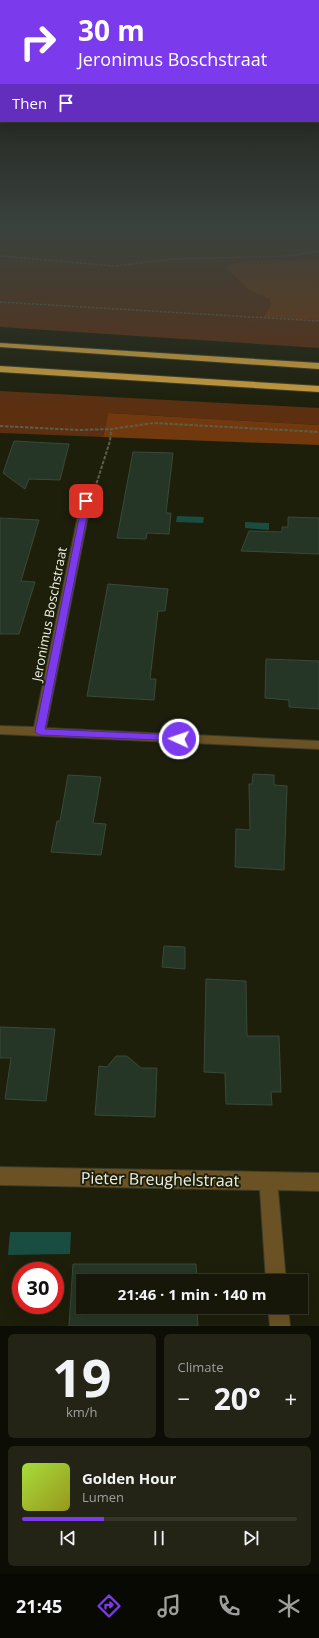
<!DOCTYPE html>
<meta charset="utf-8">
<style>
body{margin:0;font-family:"Open Sans",sans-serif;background:#232416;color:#f1f3f6;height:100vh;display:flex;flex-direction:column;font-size:15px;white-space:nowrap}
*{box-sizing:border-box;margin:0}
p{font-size:13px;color:#9e9f9c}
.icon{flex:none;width:22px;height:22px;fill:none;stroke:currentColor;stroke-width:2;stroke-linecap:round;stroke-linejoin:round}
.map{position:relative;height:1326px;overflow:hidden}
.side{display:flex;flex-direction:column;gap:8px;padding:8px;background:#0c0d04;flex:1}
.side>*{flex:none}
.hud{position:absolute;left:0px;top:0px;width:319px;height:122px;box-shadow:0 4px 16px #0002,0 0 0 1px #353629;background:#7c3aed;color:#fff;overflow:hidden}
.speed{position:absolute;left:12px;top:1262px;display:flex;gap:8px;font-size:20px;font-weight:700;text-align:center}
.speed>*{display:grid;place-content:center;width:52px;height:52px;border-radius:50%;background:#161708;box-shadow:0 4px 16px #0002,0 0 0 1px #353629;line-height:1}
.speed .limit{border:6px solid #d22;background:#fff;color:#111}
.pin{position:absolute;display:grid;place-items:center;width:34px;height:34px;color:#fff;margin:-17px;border-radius:8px;box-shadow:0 2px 6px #0006}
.me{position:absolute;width:44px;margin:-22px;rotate:273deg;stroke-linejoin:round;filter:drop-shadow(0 0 3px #0008)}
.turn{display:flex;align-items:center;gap:14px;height:84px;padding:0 12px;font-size:18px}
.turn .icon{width:52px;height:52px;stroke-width:2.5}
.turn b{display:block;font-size:28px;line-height:34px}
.then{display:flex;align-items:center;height:38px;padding:0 12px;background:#0003;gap:8px;font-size:15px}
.big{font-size:30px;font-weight:700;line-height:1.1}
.side .tile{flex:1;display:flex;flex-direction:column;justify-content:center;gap:6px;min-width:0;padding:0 14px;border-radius:6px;background:#232416}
.side .dial{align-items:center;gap:0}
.dial b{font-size:52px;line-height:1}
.song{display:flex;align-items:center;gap:12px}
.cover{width:48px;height:48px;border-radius:6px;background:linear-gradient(135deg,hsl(80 70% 55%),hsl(60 70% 35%))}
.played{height:4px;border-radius:2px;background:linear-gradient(90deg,#7c3aed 30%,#353629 30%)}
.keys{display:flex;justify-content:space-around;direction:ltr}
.heat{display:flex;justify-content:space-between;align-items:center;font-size:22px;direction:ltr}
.side .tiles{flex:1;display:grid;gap:8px;grid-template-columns:1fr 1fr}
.tile:last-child{grid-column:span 2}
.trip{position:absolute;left:76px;top:1274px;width:232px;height:40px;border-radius:0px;background:#161708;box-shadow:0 4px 16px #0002,0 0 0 1px #353629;font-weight:700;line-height:40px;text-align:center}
.tab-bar{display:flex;height:64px;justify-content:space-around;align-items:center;background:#090903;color:#9e9f9c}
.tab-bar .icon{width:28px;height:28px}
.tab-bar .on{color:#7c3aed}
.tab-bar b{font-size:18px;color:#f1f3f6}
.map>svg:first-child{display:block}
</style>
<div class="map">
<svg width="319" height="1326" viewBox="0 0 319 1326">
<rect width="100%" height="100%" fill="#1d1f0b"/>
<g fill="#5c2f10">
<path d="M 0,225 L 319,225 L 319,348 L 0,327 Z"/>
<path d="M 0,391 L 319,408 L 319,425 L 108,413 L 103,437 L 0,433 Z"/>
</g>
<g fill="#73390e">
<path d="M 259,260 L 319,262 L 319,320 L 264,317 L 271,304 L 269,298 L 251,291 L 228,270 L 228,265 L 244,261 Z"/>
<path d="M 108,413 L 319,425 L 319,445 L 103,437 Z"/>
</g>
<g fill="#194d41">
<path d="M 177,516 L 204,517 L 203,523 L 176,522 Z"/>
<path d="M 245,522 L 269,523 L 269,530 L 245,528 Z"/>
<path d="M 10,1232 L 71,1232 L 70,1254 L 8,1255 Z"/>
</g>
<g fill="#263626" stroke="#394939">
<path d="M 14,441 L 69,444 L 60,480 L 29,479 L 25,489 L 3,473 Z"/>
<path d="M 133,452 L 173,453 L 166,513 L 171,513 L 169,534 L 147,533 L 146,539 L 117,538 Z"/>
<path d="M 288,517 L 319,518 L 319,554 L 241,551 L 249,531 L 282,532 L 282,527 L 288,527 Z"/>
<path d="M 0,518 L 39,520 L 21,581 L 35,582 L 19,634 L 0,634 Z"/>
<path d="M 108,584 L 168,589 L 165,611 L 158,611 L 150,679 L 156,679 L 154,700 L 87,696 Z"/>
<path d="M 266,659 L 319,661 L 319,709 L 289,707 L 289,700 L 265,698 Z"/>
<path d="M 253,774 L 274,775 L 274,785 L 287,786 L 284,870 L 235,867 L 236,829 L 250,830 L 249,784 L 252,784 Z"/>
<path d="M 68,775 L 101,777 L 93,823 L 106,824 L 101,855 L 51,852 L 57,821 L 60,821 Z"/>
<path d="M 164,946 L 185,947 L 185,969 L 162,967 Z"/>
<path d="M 206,979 L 246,981 L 247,1036 L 279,1036 L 281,1092 L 271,1092 L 272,1105 L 226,1104 L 225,1073 L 204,1072 Z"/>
<path d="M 0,1027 L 55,1029 L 46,1101 L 5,1099 L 11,1058 L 0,1058 Z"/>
<path d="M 116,1056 L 127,1056 L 141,1068 L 157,1068 L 155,1117 L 95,1115 L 99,1066 L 107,1067 Z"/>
<path d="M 73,1264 L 196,1264 L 197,1281 L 83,1281 L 83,1307 L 197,1307 L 198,1326 L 69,1326 Z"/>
</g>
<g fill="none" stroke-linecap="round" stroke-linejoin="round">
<defs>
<g id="minor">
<path d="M 86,498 L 91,501 L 46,728 L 319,741 L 319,749 L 0,734 L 0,726 L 34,727 L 81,501 Z"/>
<path d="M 0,1167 L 319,1173 L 319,1191 L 278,1190 L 286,1281 L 266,1281 L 260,1190 L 0,1185 Z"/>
<path d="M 268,1307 L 288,1307 L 290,1326 L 270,1326 Z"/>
</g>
<g id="highway">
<path d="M 0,343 L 319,363 L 319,369 L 0,347 Z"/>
<path d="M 0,366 L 319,386 L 319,392 L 0,372 Z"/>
</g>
</defs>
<use href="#minor" stroke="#3a3c29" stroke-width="2"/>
<use href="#highway" stroke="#3a3c29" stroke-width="2"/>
<g stroke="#5c5e4c" stroke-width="1.5" stroke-dasharray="2.5 1.5" stroke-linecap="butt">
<path d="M 0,232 L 21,225"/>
<path d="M 0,256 L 114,266 L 174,259 L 290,256 L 319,251"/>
<path d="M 0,302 L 319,321"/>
</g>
<g stroke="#5c5e4c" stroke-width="2" stroke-dasharray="3.5 1.5" stroke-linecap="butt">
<path d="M 0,426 L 79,430 L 111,429 L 154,423 L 319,432"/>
<path d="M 95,488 L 110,441 L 111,429"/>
</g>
<use href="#minor" fill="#6a5224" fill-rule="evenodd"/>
<use href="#highway" fill="#cd9f3d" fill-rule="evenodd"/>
</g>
<linearGradient id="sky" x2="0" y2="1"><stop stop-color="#101106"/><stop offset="0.55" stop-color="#3a423f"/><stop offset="1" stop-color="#3a423f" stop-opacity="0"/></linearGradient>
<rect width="319" height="411" fill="url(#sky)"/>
<path fill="#7c3aed" stroke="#51269a" d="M 83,499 L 86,499 L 90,501 L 45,729 L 179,735 L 183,736 L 184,739 L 183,741 L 40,735 L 35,732 Z"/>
<g text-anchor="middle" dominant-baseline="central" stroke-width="4" stroke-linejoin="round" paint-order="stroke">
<g font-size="13" fill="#eef0e3" stroke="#1d1f0b">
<text transform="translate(49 614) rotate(-79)">Jeronimus Boschstraat</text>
</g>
<g font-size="16" fill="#eef0e3" stroke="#1d1f0b">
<text transform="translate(160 1179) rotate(1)">Pieter Breughelstraat</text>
</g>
</g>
</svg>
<div class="speed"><div class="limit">30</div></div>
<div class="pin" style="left:86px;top:501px;background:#d93025"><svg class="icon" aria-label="arrive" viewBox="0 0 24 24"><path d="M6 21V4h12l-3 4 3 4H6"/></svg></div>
<svg class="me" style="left:179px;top:739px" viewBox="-20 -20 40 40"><circle r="17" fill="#7c3aed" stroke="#fff" stroke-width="3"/><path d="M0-11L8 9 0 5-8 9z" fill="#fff"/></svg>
<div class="trip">21:46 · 1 min · 140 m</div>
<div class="hud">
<div class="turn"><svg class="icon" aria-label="right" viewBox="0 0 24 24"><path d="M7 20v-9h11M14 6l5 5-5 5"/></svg><div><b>30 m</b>Jeronimus Boschstraat</div></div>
<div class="then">Then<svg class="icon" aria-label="arrive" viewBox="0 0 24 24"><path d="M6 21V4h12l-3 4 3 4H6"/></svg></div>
</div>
</div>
<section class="side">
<div class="tiles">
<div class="tile dial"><b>19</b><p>km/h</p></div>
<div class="tile"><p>Climate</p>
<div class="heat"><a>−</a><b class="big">20°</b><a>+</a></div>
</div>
<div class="tile">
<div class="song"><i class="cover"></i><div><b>Golden Hour</b><p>Lumen</p></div></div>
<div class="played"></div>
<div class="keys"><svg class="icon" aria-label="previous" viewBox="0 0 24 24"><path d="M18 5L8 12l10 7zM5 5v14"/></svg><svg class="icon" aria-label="pause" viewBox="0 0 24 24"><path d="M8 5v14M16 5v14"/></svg><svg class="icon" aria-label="next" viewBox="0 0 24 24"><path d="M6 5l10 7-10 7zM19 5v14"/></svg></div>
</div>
</div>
</section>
<nav class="tab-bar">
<b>21:45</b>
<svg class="icon on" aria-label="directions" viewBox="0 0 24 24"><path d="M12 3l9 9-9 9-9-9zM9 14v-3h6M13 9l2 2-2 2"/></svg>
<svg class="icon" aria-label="music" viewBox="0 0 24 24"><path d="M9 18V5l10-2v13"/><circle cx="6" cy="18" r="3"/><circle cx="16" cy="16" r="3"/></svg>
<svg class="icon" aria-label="phone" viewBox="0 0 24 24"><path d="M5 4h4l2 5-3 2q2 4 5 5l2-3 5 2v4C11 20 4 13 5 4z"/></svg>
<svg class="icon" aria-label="climate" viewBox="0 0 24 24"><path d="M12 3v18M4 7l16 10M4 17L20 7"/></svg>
</nav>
